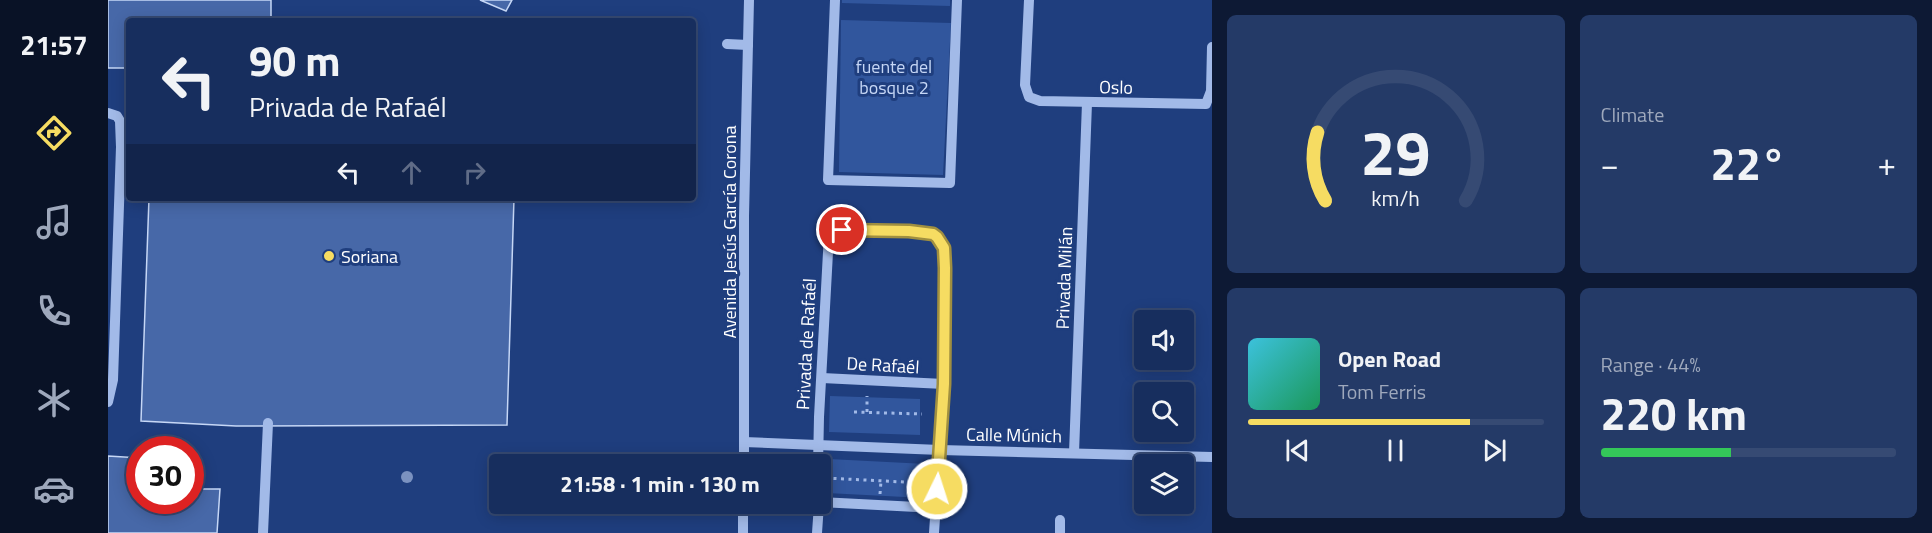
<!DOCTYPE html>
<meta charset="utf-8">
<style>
body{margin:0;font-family:"Titillium Web",sans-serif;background:#243a67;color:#f1f3f6;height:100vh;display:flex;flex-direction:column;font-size:22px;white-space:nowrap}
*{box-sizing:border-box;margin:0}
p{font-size:20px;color:#9ea8bc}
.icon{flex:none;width:33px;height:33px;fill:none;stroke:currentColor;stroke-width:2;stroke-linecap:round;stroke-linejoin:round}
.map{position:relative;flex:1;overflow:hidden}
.panel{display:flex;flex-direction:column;gap:15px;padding:15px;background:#0d1934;width:720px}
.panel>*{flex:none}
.banner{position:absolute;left:18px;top:18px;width:570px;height:183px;border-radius:6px;box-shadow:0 3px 15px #0003,0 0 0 2px #364a73;background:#172e5e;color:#f1f3f6;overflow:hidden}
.tools{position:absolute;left:1026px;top:310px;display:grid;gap:12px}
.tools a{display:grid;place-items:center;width:60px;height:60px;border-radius:6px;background:#172e5e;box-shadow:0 3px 15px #0003,0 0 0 2px #364a73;font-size:30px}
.speed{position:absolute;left:18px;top:436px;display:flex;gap:12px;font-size:30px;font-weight:700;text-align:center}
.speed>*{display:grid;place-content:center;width:78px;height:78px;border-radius:50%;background:#172e5e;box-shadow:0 3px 15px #0003,0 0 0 2px #364a73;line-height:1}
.speed .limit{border:9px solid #d22;background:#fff;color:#111}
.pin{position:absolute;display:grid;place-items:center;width:51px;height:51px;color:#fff;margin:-26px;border:3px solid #fff;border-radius:50%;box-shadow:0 2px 6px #0007}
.me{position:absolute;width:66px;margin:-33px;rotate:4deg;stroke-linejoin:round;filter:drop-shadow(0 0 4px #0008)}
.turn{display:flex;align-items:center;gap:21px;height:126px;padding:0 24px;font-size:27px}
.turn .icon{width:78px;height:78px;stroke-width:2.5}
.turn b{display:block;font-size:42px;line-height:51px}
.lanes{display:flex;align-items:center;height:57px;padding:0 24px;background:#0003;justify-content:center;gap:30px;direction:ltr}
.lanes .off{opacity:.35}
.big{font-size:45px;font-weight:700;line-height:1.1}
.panel .card{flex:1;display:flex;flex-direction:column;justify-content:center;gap:9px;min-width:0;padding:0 21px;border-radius:9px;background:#243a67}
.panel .dial{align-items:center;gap:0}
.dial svg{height:156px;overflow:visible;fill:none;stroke:#364a73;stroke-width:7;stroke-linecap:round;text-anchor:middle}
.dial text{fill:#f1f3f6;stroke:none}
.song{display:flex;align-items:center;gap:18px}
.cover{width:72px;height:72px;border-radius:9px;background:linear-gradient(135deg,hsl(190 70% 55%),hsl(150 70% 35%))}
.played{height:6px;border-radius:3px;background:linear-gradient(90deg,#f6dc62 75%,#364a73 75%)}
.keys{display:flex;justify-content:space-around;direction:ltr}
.heat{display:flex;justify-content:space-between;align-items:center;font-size:33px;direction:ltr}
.charge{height:9px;border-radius:4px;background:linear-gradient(90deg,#34c759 44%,#364a73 0)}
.panel .tiles{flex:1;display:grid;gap:15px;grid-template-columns:repeat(2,1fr)}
.trip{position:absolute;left:381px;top:454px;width:342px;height:60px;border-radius:6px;background:#172e5e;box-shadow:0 3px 15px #0003,0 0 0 2px #364a73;font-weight:700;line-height:60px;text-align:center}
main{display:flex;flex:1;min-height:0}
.tab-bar{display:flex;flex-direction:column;width:108px;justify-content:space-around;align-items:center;background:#091226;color:#9ea8bc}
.tab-bar .icon{width:42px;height:42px}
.tab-bar .on{color:#f6dc62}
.tab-bar b{font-size:27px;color:#f1f3f6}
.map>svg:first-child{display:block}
</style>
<main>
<nav class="tab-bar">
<b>21:57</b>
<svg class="icon on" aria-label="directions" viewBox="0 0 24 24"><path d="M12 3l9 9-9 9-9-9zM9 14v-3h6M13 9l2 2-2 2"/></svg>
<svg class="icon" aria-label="music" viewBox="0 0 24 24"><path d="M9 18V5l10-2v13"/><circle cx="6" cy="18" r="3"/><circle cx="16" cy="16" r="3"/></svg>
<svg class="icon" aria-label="phone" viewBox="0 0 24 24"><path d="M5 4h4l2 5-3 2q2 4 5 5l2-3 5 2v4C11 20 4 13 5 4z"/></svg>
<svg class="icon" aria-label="climate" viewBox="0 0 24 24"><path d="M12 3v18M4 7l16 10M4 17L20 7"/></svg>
<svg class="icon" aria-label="car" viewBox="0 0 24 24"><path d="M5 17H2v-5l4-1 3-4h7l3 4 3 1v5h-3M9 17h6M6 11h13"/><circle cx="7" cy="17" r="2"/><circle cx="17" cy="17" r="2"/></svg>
</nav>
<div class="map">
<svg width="1104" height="533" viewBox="0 0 1104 533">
<rect width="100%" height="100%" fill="#1f3e7e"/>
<g fill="#31569d">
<path d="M 734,0 L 842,0 L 842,6 L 734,3 Z"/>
<path d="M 733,20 L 843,23 L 835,175 L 731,172 Z"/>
<path d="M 722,396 L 812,399 L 812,435 L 721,432 Z"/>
<path d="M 721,459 L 818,464 L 816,498 L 719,493 Z"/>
</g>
<g fill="#4768a8" stroke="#c6d7f6" stroke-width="1.5">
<path d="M 0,0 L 163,0 L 163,21 L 21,21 L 21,68 L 0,68 Z"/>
<path d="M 372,0 L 404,0 L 398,11 Z"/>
<path d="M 41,198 L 406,198 L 399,425 L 128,426 L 33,421 Z"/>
<path d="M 0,456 L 32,458 L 32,501 L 82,501 L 82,460 L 88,461 L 88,489 L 112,489 L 109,533 L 0,533 Z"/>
</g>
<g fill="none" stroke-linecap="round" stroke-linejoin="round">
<g stroke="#a2bae8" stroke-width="3" stroke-dasharray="3 4.5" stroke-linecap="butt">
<path d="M 746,412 L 814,414"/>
<path d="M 759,412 L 759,396"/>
<path d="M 718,478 L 815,483"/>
<path d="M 772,494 L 773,481"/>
</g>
<g stroke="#a2bae8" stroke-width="10">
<path d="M 727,0 L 720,180 L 842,183 L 849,0"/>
<path d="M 921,0 L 917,85 L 921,97 L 932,101 L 1098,104 L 1103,91 L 1104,47"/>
<path d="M 619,44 L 640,45"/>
<path d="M 0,113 L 9,116 L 12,121 L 13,147 L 5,380 L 0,402"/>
<path d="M 714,378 L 836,384"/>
<path d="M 636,442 L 832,450 L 1104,457"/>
<path d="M 966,453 L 979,103"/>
<path d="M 636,465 L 636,216 L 641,0"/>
<path d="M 710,465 L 711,417 L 721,234 L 734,230 L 801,231 L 825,234 L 829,237 L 836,248 L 837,268 L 836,384 L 826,533"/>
<path d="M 712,502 L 828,508"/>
<path d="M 155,533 L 160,423"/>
<path d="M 635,533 L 635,504"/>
<path d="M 709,533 L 711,504"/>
<path d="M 952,533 L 952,520"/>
</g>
</g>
<circle fill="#7b92c0" cx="299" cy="477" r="6"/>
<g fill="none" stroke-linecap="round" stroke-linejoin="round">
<defs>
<path id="route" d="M 734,230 L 801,231 L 825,234 L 829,237 L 836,248 L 837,268 L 836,384 L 829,489"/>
</defs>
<use href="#route" stroke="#a08f40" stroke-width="15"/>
<use href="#route" stroke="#f6dc62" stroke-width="10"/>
</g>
<circle fill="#f6dc62" stroke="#1f3e7e" stroke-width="2" cx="221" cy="256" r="6"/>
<g text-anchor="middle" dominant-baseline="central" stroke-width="6" stroke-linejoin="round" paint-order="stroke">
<g font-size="18" fill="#c6d7f6" stroke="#1f3e7e">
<text x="786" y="66">fuente del<tspan x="786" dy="21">bosque 2</tspan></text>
</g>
<g font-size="18" fill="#fff" stroke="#1f3e7e">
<text transform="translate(1008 87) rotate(1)">Oslo</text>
<text transform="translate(621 232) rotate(-90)">Avenida Jesús García Corona</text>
<text transform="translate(956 278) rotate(-88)">Privada Milán</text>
<text transform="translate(698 344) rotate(-87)">Privada de Rafaél</text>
<text transform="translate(775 365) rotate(3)">De Rafaél</text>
<text transform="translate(906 435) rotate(1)">Calle Múnich</text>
</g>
<g font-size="18" fill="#fff" stroke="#1f3e7e" text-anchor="start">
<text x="233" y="256">Soriana</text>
</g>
</g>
</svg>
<div class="tools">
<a><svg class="icon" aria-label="sound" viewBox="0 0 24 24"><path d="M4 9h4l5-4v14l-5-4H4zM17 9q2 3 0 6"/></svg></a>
<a><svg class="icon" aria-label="search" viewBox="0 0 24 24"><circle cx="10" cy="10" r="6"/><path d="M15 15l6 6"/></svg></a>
<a><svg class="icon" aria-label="layers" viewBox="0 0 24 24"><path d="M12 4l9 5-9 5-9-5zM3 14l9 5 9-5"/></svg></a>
</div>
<div class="speed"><div class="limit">30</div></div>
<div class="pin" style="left:734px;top:230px;background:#d93025"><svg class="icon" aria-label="arrive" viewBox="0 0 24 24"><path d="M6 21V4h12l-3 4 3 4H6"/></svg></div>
<svg class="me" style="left:829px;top:489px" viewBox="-20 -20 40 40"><circle r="17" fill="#f6dc62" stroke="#fff" stroke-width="3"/><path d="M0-11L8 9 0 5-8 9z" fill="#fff"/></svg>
<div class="trip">21:58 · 1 min · 130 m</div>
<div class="banner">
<div class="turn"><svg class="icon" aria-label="left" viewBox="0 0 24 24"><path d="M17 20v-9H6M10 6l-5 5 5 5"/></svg><div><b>90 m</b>Privada de Rafaél</div></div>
<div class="lanes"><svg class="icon" aria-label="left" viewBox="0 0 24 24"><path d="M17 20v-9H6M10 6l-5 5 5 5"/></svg><svg class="icon off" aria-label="ahead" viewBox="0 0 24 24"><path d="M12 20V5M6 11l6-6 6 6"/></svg><svg class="icon off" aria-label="right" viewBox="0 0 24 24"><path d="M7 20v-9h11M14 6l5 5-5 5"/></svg></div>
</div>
</div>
<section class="panel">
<div class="tiles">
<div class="card dial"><svg viewBox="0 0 100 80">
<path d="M14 69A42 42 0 1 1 86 69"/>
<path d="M14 69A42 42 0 0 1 10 34" stroke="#f6dc62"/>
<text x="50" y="56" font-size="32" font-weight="700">29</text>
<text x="50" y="72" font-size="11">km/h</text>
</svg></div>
<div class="card"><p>Climate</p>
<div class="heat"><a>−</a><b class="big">22°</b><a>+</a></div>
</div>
<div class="card">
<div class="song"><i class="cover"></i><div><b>Open Road</b><p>Tom Ferris</p></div></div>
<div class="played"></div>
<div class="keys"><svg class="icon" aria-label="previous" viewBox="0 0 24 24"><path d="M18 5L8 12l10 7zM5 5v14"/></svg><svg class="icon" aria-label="pause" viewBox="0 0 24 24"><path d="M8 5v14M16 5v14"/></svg><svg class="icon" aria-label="next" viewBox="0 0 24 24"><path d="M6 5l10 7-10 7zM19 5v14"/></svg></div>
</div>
<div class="card"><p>Range · 44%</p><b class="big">220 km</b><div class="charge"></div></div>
</div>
</section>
</main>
